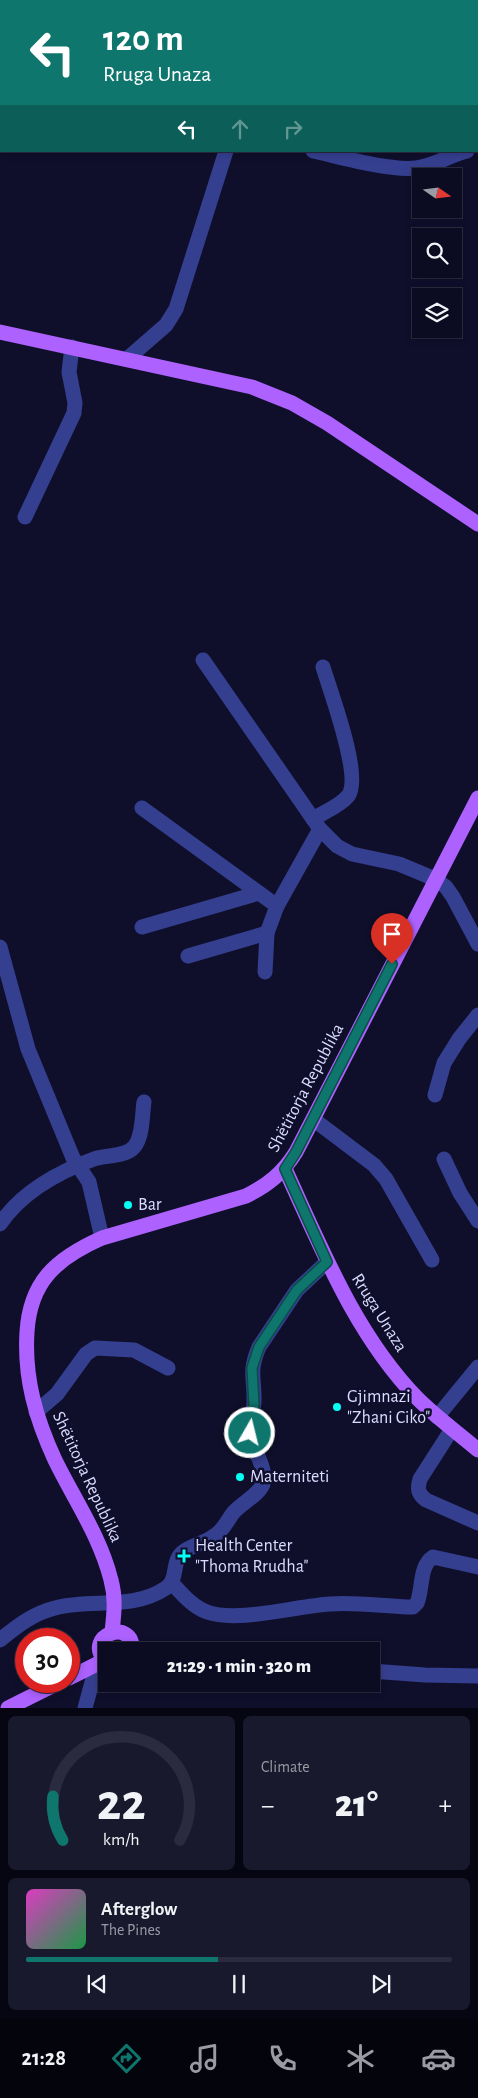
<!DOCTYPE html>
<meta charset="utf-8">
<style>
body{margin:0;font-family:"Alegreya Sans",sans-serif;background:#19192e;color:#f1f3f6;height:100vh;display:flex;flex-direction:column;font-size:19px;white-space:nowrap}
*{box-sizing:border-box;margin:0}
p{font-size:16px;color:#9a9ba5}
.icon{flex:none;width:28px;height:28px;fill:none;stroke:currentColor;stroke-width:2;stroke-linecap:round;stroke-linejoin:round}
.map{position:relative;height:1708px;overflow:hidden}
.drawer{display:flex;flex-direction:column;gap:8px;padding:8px;background:#060612;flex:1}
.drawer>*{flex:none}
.guide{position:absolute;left:0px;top:0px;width:479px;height:152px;box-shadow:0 2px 8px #0003,0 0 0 1px #2b2b3f;background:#0f766e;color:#fff;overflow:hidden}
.needle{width:32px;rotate:104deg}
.buttons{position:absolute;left:412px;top:168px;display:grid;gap:10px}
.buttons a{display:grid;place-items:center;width:50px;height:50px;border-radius:0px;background:#0b0b21;box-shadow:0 2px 8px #0003,0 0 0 1px #2b2b3f;font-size:25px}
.speed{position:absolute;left:15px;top:1628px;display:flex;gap:10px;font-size:25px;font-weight:700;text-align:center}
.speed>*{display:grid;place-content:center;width:65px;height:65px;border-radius:50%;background:#0b0b21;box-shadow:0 2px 8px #0003,0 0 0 1px #2b2b3f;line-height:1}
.speed .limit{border:8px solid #d22;background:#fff;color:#111}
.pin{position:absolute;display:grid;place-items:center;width:42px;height:42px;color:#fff;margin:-51px -21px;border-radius:50% 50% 50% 0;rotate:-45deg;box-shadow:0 0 5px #0007}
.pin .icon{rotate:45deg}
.me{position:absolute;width:55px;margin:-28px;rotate:8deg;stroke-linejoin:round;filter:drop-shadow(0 0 4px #0008)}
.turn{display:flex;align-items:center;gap:18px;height:105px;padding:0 20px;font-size:22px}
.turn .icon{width:65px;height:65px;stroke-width:2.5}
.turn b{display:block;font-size:35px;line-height:42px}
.lanes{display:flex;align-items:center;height:48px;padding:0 20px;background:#0003;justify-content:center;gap:25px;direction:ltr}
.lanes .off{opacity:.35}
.big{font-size:38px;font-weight:800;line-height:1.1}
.drawer .tile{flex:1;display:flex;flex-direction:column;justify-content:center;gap:8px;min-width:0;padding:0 18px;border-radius:8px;background:#19192e}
.drawer .dial{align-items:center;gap:0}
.dial svg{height:130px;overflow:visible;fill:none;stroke:#2b2b3f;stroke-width:7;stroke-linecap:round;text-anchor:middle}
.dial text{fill:#f1f3f6;stroke:none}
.song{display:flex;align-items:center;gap:15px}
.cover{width:60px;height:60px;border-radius:8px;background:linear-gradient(135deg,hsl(310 70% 55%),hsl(140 70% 35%))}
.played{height:5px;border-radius:2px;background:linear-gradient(90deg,#0f766e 45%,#2b2b3f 45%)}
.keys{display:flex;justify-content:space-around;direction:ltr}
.heat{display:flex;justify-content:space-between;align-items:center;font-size:28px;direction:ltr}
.drawer .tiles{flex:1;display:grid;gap:8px;grid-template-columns:1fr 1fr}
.tile:last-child{grid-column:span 2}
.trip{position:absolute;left:98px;top:1642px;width:282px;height:50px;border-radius:0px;background:#0b0b21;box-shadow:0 2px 8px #0003,0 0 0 1px #2b2b3f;font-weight:800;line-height:50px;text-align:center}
.menu{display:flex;height:80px;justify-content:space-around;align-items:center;background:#04040d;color:#9a9ba5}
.menu .icon{width:35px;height:35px}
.menu .on{color:#0f766e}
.menu b{font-size:22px;color:#f1f3f6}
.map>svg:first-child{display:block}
</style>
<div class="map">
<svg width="478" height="1708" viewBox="0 0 478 1708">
<rect width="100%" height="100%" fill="#0f0f2c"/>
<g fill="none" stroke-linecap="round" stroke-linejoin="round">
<g stroke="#353f8f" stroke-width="15">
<path d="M 0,99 L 1,99"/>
<path d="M 313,151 C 341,157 389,171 416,168 C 434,166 450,155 467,151"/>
<path d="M 127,359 L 166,325 L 176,309 L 226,151"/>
<path d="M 25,517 L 74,413 L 75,403 L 69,372 L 72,347"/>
<path d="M 203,660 L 320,829 L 337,846 L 352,854 L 399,864 L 435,879 L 446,887 L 453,897 L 478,944"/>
<path d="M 142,808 L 277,906"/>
<path d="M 313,819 C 324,812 340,806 348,796 C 363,777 330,691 323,667"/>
<path d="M 142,927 L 259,893"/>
<path d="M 0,947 L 28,1049 L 73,1158 L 89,1182 L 102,1238"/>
<path d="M 188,956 L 267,933"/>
<path d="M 265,972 L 267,933 L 277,906 L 320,829"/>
<path d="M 435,1095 L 444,1063 L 459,1039 L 478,1015"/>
<path d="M 313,1119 L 374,1165 L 386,1179 L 432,1260"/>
<path d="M 444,1159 L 460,1193 L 478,1221"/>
<path d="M 0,1224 C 22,1192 58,1172 94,1159 C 105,1155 126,1157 134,1147 C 143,1137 142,1115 144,1102"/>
<path d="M 36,1412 L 57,1394 L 86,1354 L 95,1348 L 134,1350 L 168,1368"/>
<path d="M 437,1417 L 478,1367"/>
<path d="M 452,1429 L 420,1479 C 417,1489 418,1494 426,1500 L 478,1523"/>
<path d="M 172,1583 C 182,1594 193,1607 207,1612 C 238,1623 296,1606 330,1604 C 355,1602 381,1606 407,1607 L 413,1607 L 417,1603 C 423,1589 419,1566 433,1557 L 478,1567"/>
<path d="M 0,1640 C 17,1626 34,1613 55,1608 C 93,1598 131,1611 166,1588 C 179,1579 171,1561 183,1552 C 192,1545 205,1543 214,1536 C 223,1531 227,1521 233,1513 C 241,1503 258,1496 263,1484 C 268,1467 251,1449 250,1433 C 249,1423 253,1413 254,1403 C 255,1378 248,1373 259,1347 L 297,1290 L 327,1262"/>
<path d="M 371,1671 L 425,1675 L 478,1676"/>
<path d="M 85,1708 L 97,1664"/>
</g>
<g stroke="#ad61ff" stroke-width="15">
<path d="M 0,332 L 252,387 L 292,403 L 327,423 L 478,524"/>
<path d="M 285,1169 C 322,1249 355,1334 417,1398 C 436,1417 458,1433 478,1450"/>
<path d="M 112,1632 C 114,1614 116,1598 111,1580 C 100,1536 74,1499 55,1460 C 36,1419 24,1378 27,1332 C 30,1281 57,1258 102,1238 L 246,1196 C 268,1185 283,1173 296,1152 L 478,798"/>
<path d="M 106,1661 C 81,1636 135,1616 132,1651"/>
<path d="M 69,1678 L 105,1660"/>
<path d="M 8,1708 L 62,1681"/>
</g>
</g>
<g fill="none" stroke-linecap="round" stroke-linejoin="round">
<defs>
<path id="route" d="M 250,1433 L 254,1405 L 252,1368 L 259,1347 L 297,1290 L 327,1262 L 285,1169 L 296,1152 L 392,964"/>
</defs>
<use href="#route" stroke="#0a4d48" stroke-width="12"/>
<use href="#route" stroke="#0f766e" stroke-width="9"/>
</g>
<g fill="#06fff4" stroke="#0f0f2c" stroke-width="2">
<circle cx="128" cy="1205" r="5"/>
<circle cx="337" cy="1407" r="5"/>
<circle cx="240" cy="1477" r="5"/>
<path d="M181.5 1548.5h5v5h5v5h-5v5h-5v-5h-5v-5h5z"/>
</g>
<g text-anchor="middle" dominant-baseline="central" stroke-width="5" stroke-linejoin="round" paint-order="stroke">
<g font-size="18" fill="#dadbff" stroke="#0f0f2c">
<text transform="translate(306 1088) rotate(-62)">Shëtitorja Republika</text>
<text transform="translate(379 1313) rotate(58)">Rruga Unaza</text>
<text transform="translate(87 1477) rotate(65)">Shëtitorja Republika</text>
</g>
<g font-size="18" fill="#dadbff" stroke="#0f0f2c" text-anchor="start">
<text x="138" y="1205">Bar</text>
<text x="347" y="1397">Gjimnazi<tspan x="347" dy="21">"Zhani Ciko"</tspan></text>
<text x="250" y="1477">Materniteti</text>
<text x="195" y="1546">Health Center<tspan x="195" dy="21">"Thoma Rrudha"</tspan></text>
</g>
</g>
</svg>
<div class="buttons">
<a><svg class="needle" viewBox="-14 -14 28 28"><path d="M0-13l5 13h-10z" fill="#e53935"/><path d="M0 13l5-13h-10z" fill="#9a9ba5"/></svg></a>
<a><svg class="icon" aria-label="search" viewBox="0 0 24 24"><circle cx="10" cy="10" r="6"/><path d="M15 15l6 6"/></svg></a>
<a><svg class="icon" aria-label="layers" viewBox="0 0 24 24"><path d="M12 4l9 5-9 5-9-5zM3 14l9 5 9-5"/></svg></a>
</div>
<div class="speed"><div class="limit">30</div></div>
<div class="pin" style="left:392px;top:964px;background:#d93025"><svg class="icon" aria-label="arrive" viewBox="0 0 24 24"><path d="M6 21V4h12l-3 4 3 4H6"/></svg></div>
<svg class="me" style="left:250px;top:1433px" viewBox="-20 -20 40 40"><circle r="17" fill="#0f766e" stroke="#fff" stroke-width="3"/><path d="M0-11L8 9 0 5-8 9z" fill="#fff"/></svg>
<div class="trip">21:29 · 1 min · 320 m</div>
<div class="guide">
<div class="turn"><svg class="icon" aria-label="left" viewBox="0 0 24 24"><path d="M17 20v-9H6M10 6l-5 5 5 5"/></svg><div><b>120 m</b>Rruga Unaza</div></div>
<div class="lanes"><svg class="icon" aria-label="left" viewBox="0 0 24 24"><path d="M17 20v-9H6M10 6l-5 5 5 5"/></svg><svg class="icon off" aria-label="ahead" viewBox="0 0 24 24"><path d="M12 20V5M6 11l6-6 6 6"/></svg><svg class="icon off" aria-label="right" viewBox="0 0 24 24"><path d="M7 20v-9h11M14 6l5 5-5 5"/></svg></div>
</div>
</div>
<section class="drawer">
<div class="tiles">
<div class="tile dial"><svg viewBox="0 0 100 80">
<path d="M14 69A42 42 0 1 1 86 69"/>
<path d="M14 69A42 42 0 0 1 8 42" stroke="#0f766e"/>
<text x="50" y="56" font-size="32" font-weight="700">22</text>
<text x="50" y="72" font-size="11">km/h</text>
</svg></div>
<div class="tile"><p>Climate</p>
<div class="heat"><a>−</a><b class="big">21°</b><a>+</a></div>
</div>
<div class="tile">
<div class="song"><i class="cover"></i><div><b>Afterglow</b><p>The Pines</p></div></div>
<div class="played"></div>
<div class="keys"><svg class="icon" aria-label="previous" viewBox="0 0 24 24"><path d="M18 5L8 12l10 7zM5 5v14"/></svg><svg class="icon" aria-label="pause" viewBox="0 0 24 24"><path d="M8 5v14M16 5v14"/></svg><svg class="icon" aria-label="next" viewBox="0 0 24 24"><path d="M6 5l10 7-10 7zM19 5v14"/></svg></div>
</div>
</div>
</section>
<nav class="menu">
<b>21:28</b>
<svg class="icon on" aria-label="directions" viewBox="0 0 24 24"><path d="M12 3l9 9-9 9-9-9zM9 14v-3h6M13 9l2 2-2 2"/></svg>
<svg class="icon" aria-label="music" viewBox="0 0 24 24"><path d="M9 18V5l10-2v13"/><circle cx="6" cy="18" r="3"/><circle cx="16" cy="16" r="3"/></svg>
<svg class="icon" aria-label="phone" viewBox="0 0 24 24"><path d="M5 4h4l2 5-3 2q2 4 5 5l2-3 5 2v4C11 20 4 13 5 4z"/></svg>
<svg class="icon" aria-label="climate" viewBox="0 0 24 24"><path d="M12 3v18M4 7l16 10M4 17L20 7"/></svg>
<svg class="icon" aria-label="car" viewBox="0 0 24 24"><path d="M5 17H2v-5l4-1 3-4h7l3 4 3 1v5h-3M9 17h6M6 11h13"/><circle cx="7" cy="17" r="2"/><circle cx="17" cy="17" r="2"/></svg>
</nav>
